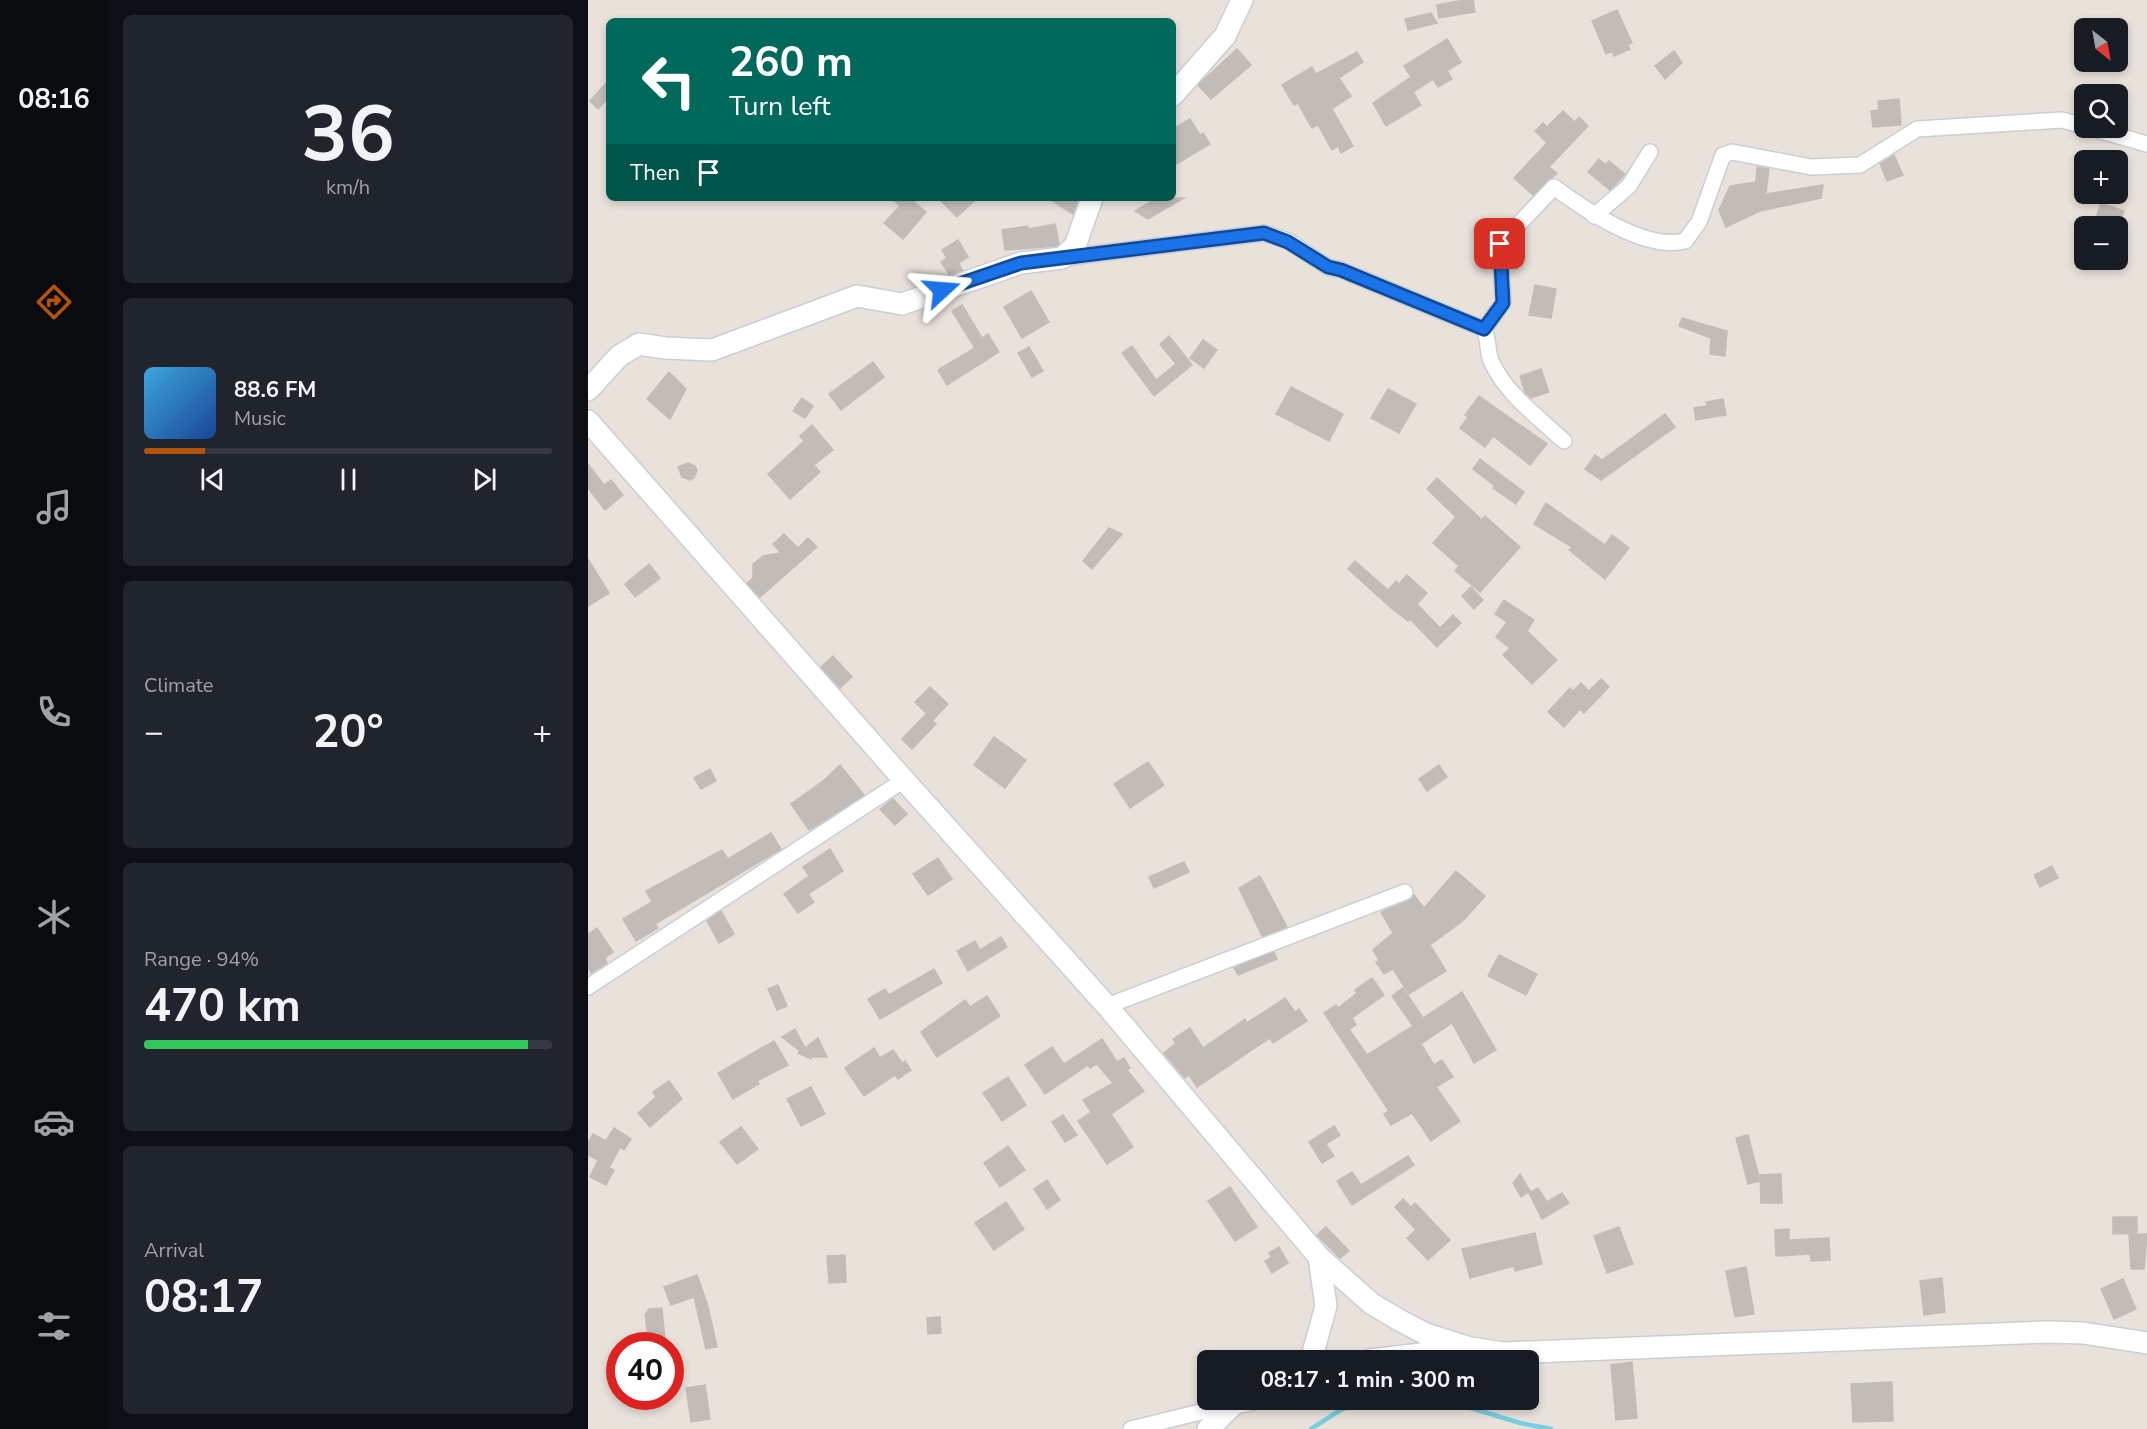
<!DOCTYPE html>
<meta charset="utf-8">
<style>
body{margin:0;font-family:"Nunito Sans",sans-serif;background:#20242c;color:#f1f3f6;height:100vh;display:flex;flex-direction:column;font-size:22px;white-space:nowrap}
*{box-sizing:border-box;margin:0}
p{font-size:20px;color:#9ea1a6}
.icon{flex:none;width:33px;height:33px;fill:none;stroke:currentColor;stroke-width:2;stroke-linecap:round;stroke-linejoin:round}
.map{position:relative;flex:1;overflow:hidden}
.panel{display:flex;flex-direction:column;gap:15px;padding:15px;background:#0d0f14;width:480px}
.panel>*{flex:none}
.banner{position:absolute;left:18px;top:18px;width:570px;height:183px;border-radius:9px;box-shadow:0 3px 9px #0003;background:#00695c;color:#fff;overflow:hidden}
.needle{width:39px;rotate:149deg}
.fabs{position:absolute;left:1486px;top:18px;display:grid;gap:12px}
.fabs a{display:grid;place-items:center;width:54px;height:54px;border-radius:9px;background:#171b24;box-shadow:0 3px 9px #0003;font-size:30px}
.speed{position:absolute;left:18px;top:1332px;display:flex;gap:12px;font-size:30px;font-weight:700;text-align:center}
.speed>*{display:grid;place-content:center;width:78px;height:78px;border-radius:50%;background:#171b24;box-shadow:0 3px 9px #0003;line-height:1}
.speed .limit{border:9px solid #d22;background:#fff;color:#111}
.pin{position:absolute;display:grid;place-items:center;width:51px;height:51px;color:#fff;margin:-26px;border-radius:12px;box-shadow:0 3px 9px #0006}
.me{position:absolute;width:66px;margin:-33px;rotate:71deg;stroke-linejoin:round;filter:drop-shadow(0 0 4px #0008)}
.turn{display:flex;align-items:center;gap:21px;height:126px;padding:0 24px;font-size:27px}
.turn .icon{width:78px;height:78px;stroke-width:2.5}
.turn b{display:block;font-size:42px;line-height:51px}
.then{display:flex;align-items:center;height:57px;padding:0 24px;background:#0003;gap:12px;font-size:22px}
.big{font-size:45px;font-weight:700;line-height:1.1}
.panel .tile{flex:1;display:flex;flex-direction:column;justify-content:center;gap:9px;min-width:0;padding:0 21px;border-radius:9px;background:#20242c}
.panel .dial{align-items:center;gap:0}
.dial b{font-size:78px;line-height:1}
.song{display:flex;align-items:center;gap:18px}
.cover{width:72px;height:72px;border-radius:9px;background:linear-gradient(135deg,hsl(200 70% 55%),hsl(220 70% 35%))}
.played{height:6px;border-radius:3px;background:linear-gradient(90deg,#b45309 15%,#363941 15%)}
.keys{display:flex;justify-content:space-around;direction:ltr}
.heat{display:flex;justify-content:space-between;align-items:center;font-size:33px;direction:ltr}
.charge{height:9px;border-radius:4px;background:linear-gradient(90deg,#34c759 94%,#363941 0)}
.trip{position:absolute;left:609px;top:1350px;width:342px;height:60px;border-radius:9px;background:#171b24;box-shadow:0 3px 9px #0003;font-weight:700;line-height:60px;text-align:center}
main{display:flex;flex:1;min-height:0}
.dock{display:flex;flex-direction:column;width:108px;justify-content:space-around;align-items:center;background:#090b0e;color:#9ea1a6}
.dock .icon{width:42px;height:42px}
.dock .active{color:#b45309}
.dock b{font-size:27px;color:#f1f3f6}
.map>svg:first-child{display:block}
</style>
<main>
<nav class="dock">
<b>08:16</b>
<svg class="icon active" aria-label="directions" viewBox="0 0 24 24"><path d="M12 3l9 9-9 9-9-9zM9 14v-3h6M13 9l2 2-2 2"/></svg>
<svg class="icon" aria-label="music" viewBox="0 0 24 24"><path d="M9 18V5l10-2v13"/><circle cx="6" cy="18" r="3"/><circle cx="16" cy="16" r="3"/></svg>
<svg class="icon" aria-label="phone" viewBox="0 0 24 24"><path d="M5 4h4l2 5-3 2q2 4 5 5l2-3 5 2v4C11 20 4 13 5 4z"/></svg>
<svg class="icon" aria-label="climate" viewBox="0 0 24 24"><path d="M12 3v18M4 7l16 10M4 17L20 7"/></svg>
<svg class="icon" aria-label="car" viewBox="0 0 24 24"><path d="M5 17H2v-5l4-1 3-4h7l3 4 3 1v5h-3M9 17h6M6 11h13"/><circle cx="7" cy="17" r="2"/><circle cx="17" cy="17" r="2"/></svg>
<svg class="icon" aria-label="filters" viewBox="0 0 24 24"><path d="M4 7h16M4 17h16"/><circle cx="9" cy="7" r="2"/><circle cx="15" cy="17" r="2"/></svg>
</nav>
<section class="panel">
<div class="tile dial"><b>36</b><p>km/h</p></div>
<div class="tile">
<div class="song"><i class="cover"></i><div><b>88.6 FM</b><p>Music</p></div></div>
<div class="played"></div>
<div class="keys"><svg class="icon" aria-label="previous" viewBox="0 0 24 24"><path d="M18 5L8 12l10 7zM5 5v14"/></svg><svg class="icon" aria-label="pause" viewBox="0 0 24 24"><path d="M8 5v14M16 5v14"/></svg><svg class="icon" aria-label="next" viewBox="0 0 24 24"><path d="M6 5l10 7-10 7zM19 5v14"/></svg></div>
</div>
<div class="tile"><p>Climate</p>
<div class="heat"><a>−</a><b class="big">20°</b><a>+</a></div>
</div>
<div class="tile"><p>Range · 94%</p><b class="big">470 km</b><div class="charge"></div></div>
<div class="tile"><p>Arrival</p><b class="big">08:17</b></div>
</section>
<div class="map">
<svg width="1559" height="1429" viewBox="0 0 1559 1429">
<rect width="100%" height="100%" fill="#e9e2db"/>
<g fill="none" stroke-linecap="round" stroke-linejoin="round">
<g stroke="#79cee0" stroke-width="4.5">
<path d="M 831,1400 L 883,1408 L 932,1423 L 963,1429"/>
<path d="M 723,1429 L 754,1409 L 790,1400"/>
</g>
</g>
<g fill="#c1bcb8" stroke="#c4bdb5" stroke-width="1.5">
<path d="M 876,0 L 885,0 L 887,12 L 851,18 L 849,5 Z"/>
<path d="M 1029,10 L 1044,43 L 1040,44 L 1042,49 L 1026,56 L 1024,51 L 1018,54 L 1004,21 Z"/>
<path d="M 843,13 L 849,23 L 820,30 L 817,19 Z"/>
<path d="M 859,39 L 873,62 L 859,71 L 864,79 L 850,87 L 845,79 L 825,92 L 833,105 L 798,126 L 785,103 L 823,77 L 816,66 Z"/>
<path d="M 649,49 L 663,65 L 623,99 L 610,85 Z"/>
<path d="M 1086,51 L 1094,63 L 1077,79 L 1067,66 Z"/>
<path d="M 769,52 L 775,62 L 751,78 L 763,96 L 744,109 L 765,146 L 753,153 L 750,146 L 744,150 L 730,125 L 724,128 L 712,107 L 710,103 L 706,105 L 694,85 L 724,67 L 728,74 Z"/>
<path d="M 21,80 L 21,97 L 10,109 L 2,101 Z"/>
<path d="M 1311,99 L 1313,125 L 1285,127 L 1283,111 L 1291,110 L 1290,101 Z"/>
<path d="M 975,111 L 987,122 L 991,117 L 1000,126 L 961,167 L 969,173 L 945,195 L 926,178 L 959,143 L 947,131 L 955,123 L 959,127 Z"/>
<path d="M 602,119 L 612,135 L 615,133 L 622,144 L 585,166 L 585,129 Z"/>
<path d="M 1306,155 L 1315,175 L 1299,181 L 1292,164 Z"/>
<path d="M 1011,159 L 1018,165 L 1021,161 L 1037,174 L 1022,190 L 1000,172 Z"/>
<path d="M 1169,167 L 1181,169 L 1178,194 L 1235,185 L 1233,198 L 1172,211 L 1138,227 L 1131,210 L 1142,186 L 1168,182 Z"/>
<path d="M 303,198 L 322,198 L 338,212 L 315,239 L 296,223 L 312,206 Z"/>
<path d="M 350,198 L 389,198 L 369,217 Z"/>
<path d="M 460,198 L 490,198 L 485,214 Z"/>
<path d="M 569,198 L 596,198 L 560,219 L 547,211 Z"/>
<path d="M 1513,203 L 1536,211 L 1530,227 L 1507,221 Z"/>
<path d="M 467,224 L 471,244 L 468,246 L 417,250 L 414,230 L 440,226 L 440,229 Z"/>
<path d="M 370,240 L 380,257 L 371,263 L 374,270 L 361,274 L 353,262 L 359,258 L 354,250 Z"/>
<path d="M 947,285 L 968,289 L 963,318 L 941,315 Z"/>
<path d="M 443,291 L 461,322 L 434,338 L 416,307 Z"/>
<path d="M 374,305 L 394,338 L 400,334 L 411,352 L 359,385 L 350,370 L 387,348 L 364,311 Z"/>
<path d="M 1094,318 L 1139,331 L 1137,356 L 1122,354 L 1123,338 L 1091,326 Z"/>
<path d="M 581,336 L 604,365 L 566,396 L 534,353 L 544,346 L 568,380 L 588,364 L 572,344 Z"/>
<path d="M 615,340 L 629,350 L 616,368 L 602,358 Z"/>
<path d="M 441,347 L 455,371 L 444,377 L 430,353 Z"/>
<path d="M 285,362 L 296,377 L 253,410 L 241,394 Z"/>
<path d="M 953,369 L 961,392 L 943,398 L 937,392 L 932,376 Z"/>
<path d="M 81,372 L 98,389 L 82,419 L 59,399 Z"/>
<path d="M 703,387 L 755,414 L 741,441 L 688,414 Z"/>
<path d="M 800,389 L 828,404 L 811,433 L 783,418 Z"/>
<path d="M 891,396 L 959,444 L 942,465 L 905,436 L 897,447 L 872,428 L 880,417 L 877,415 Z"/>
<path d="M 214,398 L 225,406 L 217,418 L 205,411 Z"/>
<path d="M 1135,399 L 1138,415 L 1108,420 L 1106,408 L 1119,406 L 1118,402 Z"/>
<path d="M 1077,414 L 1087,427 L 1013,480 L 997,469 L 1007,455 L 1014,460 Z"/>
<path d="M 224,425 L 245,450 L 226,465 L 232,472 L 202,499 L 180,474 L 216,441 L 212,436 Z"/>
<path d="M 892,459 L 936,492 L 928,504 L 905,488 L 907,486 L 885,469 Z"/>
<path d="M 100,463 L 107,466 L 109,470 L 106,478 L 102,480 L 94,477 L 90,467 Z"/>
<path d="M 0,464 L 16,485 L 23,480 L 35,495 L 17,510 L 0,488 Z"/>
<path d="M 849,478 L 894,520 L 897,516 L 932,547 L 892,592 L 867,571 L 871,566 L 845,543 L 868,517 L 839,489 Z"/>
<path d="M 958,503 L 1017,545 L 1024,535 L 1041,548 L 1017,579 L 981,550 L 984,547 L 946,524 Z"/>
<path d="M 521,528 L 534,534 L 504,569 L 495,561 Z"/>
<path d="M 196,534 L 210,548 L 220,538 L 229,547 L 172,597 L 159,583 L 165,578 L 165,564 L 175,556 L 193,553 L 185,544 Z"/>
<path d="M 0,559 L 21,593 L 0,606 Z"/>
<path d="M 767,561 L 800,590 L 808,581 L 811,584 L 819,575 L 839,593 L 829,604 L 852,628 L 865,615 L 873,623 L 849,647 L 822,619 L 820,621 L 803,608 L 760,569 Z"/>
<path d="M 61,564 L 72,578 L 47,597 L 37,584 Z"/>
<path d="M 883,587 L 895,600 L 886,609 L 874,596 Z"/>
<path d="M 916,600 L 946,620 L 939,631 L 969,660 L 944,684 L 915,655 L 922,648 L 908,637 L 919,622 L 907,614 Z"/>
<path d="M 245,656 L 264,677 L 252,688 L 233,667 Z"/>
<path d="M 1013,679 L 1021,687 L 996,713 L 992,709 L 976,727 L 960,712 L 982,688 L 985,691 L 993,683 L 1001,691 Z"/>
<path d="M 342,687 L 360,704 L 345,720 L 327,702 Z"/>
<path d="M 338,714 L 348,724 L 324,749 L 314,739 Z"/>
<path d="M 406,737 L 438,760 L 417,788 L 386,765 Z"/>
<path d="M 560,762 L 576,785 L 542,808 L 526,784 Z"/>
<path d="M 252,765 L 276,795 L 221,830 L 203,804 L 235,781 Z"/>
<path d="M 851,765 L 859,777 L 839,791 L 831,779 Z"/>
<path d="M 122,769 L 128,781 L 113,789 L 106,778 Z"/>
<path d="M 305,799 L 319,814 L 307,825 L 292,809 Z"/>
<path d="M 183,833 L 193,849 L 67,924 L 70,928 L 48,941 L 35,919 L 64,902 L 58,891 L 134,850 L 140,859 Z"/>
<path d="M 242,849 L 255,871 L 220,894 L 226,902 L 210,913 L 196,894 L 221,876 L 215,867 Z"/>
<path d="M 350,858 L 364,879 L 340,895 L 325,874 Z"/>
<path d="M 596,862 L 601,872 L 566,888 L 561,877 Z"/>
<path d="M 1464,866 L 1470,878 L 1452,887 L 1446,875 Z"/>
<path d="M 868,871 L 897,896 L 876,920 L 842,945 L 858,971 L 821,994 L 805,969 L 796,974 L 788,962 L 791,960 L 785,950 L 805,933 L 793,912 L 820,901 L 826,895 L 836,908 Z"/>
<path d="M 672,876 L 699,927 L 674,936 L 651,888 Z"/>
<path d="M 133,911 L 146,934 L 131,943 L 119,921 Z"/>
<path d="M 9,928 L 25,952 L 17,958 L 19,963 L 3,973 L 0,967 L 0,934 Z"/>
<path d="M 413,937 L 419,947 L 380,971 L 369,951 L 387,941 L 392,950 Z"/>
<path d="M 686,952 L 689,959 L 650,975 L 646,968 Z"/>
<path d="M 911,955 L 949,974 L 938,995 L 900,976 Z"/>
<path d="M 346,969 L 354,983 L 292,1019 L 280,999 L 297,989 L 301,995 Z"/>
<path d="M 784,978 L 796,995 L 764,1018 L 768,1025 L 761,1029 L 779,1055 L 825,1026 L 804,996 L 815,988 L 835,1018 L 874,992 L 908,1050 L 886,1063 L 864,1023 L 833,1044 L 846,1065 L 854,1060 L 865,1077 L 848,1087 L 872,1121 L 843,1141 L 824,1113 L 803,1125 L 796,1114 L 801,1111 L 736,1013 L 748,1005 L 750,1008 L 769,993 L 767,990 Z"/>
<path d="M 190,985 L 199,1006 L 189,1010 L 180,989 Z"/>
<path d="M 399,996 L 412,1016 L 349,1057 L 333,1032 L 377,1000 L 382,1007 Z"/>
<path d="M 697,998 L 707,1012 L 711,1009 L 719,1021 L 685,1043 L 682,1038 L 609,1087 L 601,1075 L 597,1078 L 576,1053 L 588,1043 L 585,1039 L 602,1028 L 615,1048 L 657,1019 L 659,1023 Z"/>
<path d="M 207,1029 L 217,1048 L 230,1038 L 239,1057 L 222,1057 L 223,1059 L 210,1053 L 212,1051 L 194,1037 Z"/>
<path d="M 514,1039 L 529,1062 L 536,1058 L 542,1068 L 539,1070 L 556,1091 L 523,1114 L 545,1147 L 519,1164 L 490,1121 L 503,1112 L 495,1100 L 525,1083 L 509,1064 L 502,1068 L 500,1065 L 457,1094 L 437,1065 L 464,1047 L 476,1064 Z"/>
<path d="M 186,1041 L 200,1065 L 169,1081 L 171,1084 L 145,1099 L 130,1073 Z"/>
<path d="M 286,1048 L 292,1058 L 305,1050 L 314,1063 L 317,1061 L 323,1070 L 310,1079 L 307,1075 L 276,1096 L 257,1068 Z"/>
<path d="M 420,1077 L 438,1105 L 414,1121 L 395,1093 Z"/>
<path d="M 81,1081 L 94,1099 L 62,1127 L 50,1113 L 68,1097 L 65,1092 Z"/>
<path d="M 223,1087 L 237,1114 L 213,1126 L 199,1099 Z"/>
<path d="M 475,1115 L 489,1135 L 477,1142 L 464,1122 Z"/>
<path d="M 746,1126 L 752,1135 L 738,1144 L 746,1156 L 734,1163 L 721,1142 Z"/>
<path d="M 153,1127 L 170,1149 L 149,1164 L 132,1142 Z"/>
<path d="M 26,1128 L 43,1139 L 36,1150 L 32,1147 L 21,1168 L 26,1170 L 18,1185 L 2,1177 L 10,1160 L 0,1155 L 0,1143 L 5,1134 L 18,1141 Z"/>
<path d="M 1160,1135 L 1172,1181 L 1160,1184 L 1148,1138 Z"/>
<path d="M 420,1146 L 437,1170 L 412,1187 L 396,1163 Z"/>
<path d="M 820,1156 L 826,1165 L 764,1205 L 749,1181 L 764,1172 L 773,1185 Z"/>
<path d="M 932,1174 L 942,1191 L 933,1197 L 925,1183 Z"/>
<path d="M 1193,1174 L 1194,1203 L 1173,1203 L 1172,1175 Z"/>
<path d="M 459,1180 L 472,1200 L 459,1209 L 446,1189 Z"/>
<path d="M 642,1187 L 669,1227 L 647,1241 L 620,1201 Z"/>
<path d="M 950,1188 L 959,1202 L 974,1193 L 981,1203 L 954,1219 L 941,1193 Z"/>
<path d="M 815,1199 L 823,1207 L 827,1203 L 862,1240 L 840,1260 L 819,1238 L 828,1230 L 807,1207 Z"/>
<path d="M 418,1202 L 436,1229 L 406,1250 L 387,1223 Z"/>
<path d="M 1525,1217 L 1549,1217 L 1549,1233 L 1525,1234 Z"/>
<path d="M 738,1227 L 761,1251 L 752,1258 L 729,1235 Z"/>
<path d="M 1031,1227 L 1045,1264 L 1019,1273 L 1006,1236 Z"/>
<path d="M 1201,1229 L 1201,1240 L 1241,1238 L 1242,1260 L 1223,1261 L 1222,1254 L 1188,1256 L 1187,1230 Z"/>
<path d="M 947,1233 L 954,1264 L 927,1271 L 926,1266 L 882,1278 L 874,1249 Z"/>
<path d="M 1559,1234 L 1556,1269 L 1543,1269 L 1541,1235 Z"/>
<path d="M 691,1247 L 700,1263 L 684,1273 L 677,1261 L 684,1257 L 681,1253 Z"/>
<path d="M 257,1255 L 258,1282 L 241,1283 L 239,1256 Z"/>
<path d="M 1158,1267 L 1166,1314 L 1147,1317 L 1138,1271 Z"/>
<path d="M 109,1275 L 119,1303 L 129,1347 L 118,1349 L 106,1297 L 83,1305 L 76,1287 Z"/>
<path d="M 1354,1278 L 1357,1312 L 1336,1315 L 1332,1281 Z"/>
<path d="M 1535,1279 L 1548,1309 L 1526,1319 L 1513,1289 Z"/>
<path d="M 74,1308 L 77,1340 L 61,1342 L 57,1315 L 61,1309 Z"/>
<path d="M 352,1317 L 353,1333 L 340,1334 L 339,1318 Z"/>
<path d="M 1044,1362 L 1049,1418 L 1028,1420 L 1023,1365 Z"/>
<path d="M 1304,1382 L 1305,1421 L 1265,1422 L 1263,1384 Z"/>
<path d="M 117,1385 L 122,1419 L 103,1422 L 98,1388 Z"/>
</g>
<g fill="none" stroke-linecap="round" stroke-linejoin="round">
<defs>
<g id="street">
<path d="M 1503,128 L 1559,144"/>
<path d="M 1006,216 L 1041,186 L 1062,152"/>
<path d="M 474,258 L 676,233 L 700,241 L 740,267 L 753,270 L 896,329 C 901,340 899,351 903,361 C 918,394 950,417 976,441"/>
<path d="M 896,329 L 915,303 L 912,244 L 966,187 C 997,210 1058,251 1097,241 L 1111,222 L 1135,155 L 1144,152 L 1223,167 L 1272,165 L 1329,129 L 1474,120 L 1497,126"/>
<path d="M 0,987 L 316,780"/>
<path d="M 519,1006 L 817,892"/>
<path d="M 543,1429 L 645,1404"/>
</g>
<g id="secondary">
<path d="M 585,95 L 637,36 L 654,0"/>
<path d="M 0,390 L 31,356 L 51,344 L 77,348 L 124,350 L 269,296 L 314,304 L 433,263 L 474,258 L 487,246 L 504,198"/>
<path d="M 0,421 L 316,780 L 519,1006 L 731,1257 L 784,1304 L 813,1321 L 838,1334 L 882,1348 L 915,1353 L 1460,1332 L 1495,1333 L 1559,1343"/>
<path d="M 723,1360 L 738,1306 L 731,1257"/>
<path d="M 782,1360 L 875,1349"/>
<path d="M 620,1429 L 647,1403 L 662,1400"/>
</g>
</defs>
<use href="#street" stroke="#caced8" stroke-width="18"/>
<use href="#secondary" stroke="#caced8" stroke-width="24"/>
<use href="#street" stroke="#fff" stroke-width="15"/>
<use href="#secondary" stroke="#fff" stroke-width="21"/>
</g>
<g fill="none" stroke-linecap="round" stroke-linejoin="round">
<defs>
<path id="route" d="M 354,290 L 433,263 L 676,233 L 700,242 L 740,267 L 753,270 L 896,329 L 915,303 L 912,244"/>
</defs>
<use href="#route" stroke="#114b97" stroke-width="15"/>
<use href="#route" stroke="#1a73e8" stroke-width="10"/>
</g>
</svg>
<div class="fabs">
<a><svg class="needle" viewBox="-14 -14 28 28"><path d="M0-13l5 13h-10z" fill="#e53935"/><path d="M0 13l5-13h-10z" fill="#9ea1a6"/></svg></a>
<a><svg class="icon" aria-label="search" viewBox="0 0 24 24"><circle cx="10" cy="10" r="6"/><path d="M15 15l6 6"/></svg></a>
<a>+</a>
<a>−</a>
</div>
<div class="speed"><div class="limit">40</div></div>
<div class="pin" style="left:912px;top:244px;background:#d93025"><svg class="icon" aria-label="arrive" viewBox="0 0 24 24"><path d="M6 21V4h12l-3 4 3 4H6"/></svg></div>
<svg class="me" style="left:354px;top:290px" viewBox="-20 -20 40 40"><path d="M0-17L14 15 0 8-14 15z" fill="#1a73e8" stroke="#fff" stroke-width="4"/></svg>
<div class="trip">08:17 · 1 min · 300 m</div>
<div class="banner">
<div class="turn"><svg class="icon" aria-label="left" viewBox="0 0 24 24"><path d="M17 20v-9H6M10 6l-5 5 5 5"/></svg><div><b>260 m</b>Turn left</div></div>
<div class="then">Then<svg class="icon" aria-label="arrive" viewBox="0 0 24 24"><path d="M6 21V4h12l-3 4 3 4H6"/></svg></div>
</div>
</div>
</main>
